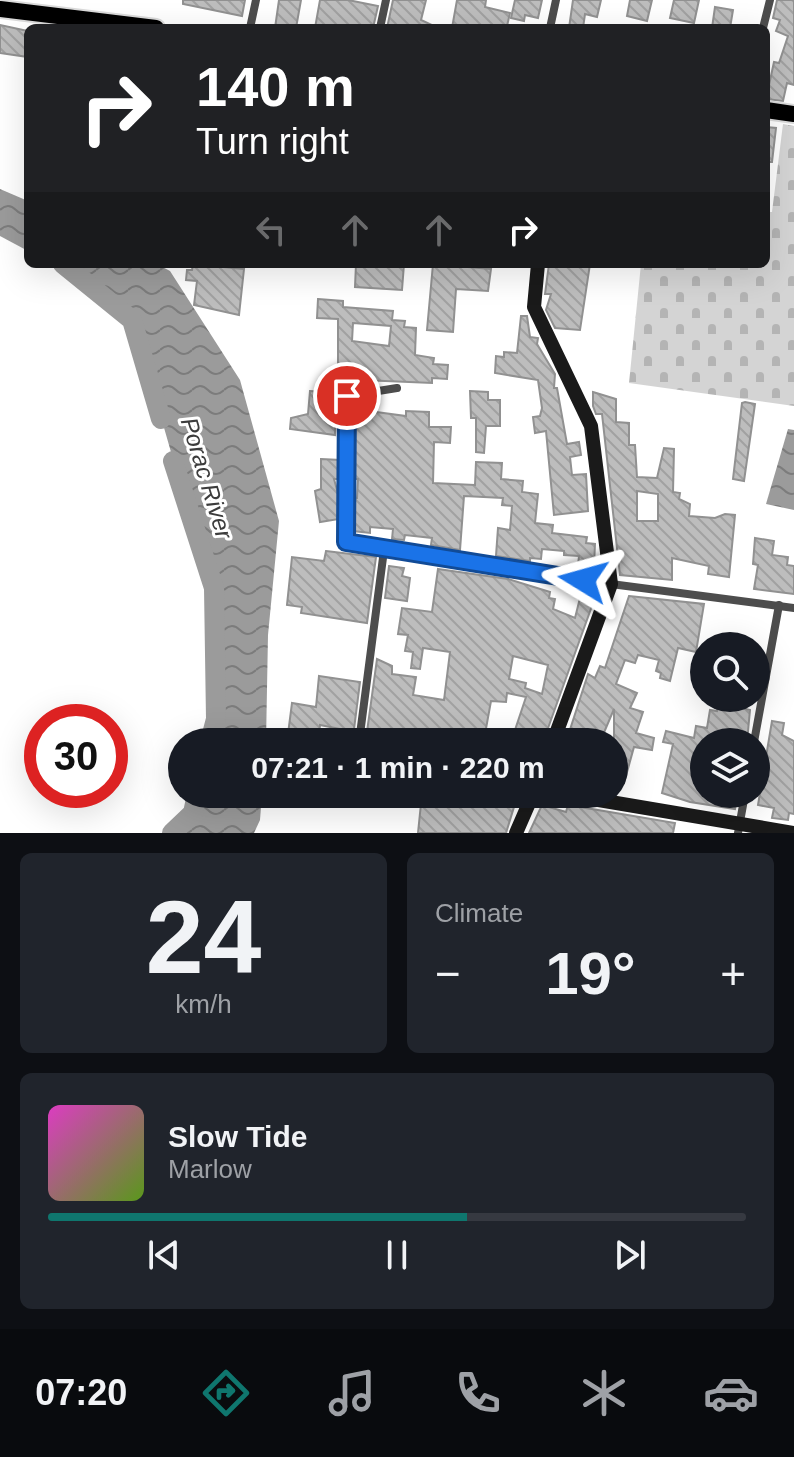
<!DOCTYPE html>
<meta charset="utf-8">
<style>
body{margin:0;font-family:Arial,sans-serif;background:#20242c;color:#f1f3f6;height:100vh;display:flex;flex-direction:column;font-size:30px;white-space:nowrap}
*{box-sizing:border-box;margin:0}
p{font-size:26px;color:#9ea1a6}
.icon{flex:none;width:44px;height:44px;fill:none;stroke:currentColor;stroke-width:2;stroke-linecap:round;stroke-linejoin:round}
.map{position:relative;height:833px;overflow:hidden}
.sheet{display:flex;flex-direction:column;gap:20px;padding:20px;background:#0d0f14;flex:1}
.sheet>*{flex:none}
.guide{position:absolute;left:24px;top:24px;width:746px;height:244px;border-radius:12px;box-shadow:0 8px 32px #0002;background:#202124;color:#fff;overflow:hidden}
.fabs{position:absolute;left:690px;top:632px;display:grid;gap:16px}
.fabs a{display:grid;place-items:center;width:80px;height:80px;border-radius:50%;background:#171b24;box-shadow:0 8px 32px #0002;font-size:40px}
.speed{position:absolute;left:24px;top:704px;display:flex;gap:16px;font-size:40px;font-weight:700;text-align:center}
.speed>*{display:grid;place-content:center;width:104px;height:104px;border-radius:50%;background:#171b24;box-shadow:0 8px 32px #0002;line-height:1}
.speed .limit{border:12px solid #d22;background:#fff;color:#111}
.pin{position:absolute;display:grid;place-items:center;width:68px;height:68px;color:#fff;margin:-34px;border:4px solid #fff;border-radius:50%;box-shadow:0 2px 8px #0007}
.me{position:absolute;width:88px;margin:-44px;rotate:278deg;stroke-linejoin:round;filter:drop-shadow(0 0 6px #0008)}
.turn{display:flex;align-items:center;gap:28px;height:168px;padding:0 40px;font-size:36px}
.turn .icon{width:104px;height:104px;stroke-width:2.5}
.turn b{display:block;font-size:56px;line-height:68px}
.lanes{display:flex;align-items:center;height:76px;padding:0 40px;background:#0003;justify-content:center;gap:40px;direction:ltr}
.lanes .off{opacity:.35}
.big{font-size:60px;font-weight:600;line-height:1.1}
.sheet .tile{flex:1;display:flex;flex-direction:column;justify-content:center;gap:12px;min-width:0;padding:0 28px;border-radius:12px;background:#20242c}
.sheet .dial{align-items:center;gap:0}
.dial b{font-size:104px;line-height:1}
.song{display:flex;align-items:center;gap:24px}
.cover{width:96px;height:96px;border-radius:12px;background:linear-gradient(135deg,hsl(310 70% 55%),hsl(90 70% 35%))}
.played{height:8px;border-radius:4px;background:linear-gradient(90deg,#0f766e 60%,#363941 60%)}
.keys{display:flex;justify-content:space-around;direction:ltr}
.heat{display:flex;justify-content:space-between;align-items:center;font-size:44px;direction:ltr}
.sheet .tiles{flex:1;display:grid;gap:20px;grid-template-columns:1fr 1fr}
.tile:last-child{grid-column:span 2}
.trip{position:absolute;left:168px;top:728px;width:460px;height:80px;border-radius:40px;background:#171b24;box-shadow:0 8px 32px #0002;font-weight:600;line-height:80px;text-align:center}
.dock{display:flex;height:128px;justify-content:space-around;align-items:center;background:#090b0e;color:#9ea1a6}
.dock .icon{width:56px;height:56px}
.dock .selected{color:#0f766e}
.dock b{font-size:36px;color:#f1f3f6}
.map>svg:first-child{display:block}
</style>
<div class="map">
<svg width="794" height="833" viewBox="0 0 794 833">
<defs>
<pattern id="cemetery-stones" width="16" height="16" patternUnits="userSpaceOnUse" patternTransform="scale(2)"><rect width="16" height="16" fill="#d4d4d4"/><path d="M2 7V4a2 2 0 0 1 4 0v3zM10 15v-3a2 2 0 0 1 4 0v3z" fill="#b4b4b4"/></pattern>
<pattern id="water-waves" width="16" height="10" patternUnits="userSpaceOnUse" patternTransform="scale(2)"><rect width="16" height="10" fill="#9b9b9b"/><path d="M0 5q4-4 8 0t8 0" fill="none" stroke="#7c7c7c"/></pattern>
<pattern id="building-back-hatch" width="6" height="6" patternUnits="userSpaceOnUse" patternTransform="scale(2)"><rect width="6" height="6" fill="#bdbdbd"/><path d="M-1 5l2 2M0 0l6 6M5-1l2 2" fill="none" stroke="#a1a1a1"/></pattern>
</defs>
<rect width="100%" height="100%" fill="#fff"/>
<path fill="url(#cemetery-stones)" d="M 783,124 L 794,126 L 794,406 L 629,383 L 641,264 L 766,264 L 766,212 L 772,212 Z"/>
<g fill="url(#water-waves)">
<path d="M 0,189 L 28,201 L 28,251 L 0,236 Z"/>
<path d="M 56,264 L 157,264 L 170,271 L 240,380 L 279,521 L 268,635 L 266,742 L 213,742 L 221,663 L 212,558 L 179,480 L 138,337 L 107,295 Z"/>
<path d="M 788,429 L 794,430 L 794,510 L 766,504 Z"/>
<path d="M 205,794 L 262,794 L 260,820 L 254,833 L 180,833 Z"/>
</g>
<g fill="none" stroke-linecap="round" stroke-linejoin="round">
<g stroke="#9b9b9b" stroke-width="20">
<path d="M 63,264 L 132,320 L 161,419"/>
<path d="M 173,461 L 214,588 L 216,719 L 210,742"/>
<path d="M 172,833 L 193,813 L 197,794"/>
</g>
</g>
<g fill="url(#building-back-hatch)" stroke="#919191" stroke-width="2" fill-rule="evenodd">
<path d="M 183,0 L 245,0 L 242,16 L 183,4 Z"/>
<path d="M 279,0 L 301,0 L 296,28 L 275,28 Z"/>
<path d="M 320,0 L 348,0 L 378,6 L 373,28 L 315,28 Z"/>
<path d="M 393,0 L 426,0 L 421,20 L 438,28 L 387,28 Z"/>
<path d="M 457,0 L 486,0 L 485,7 L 510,13 L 507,26 L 452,28 Z"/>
<path d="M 515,0 L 542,0 L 538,18 L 525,15 L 524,21 L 511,18 Z"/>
<path d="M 573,0 L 601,0 L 597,17 L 585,14 L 583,28 L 569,28 Z"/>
<path d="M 630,0 L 652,0 L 647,21 L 627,16 Z"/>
<path d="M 674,0 L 699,0 L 694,23 L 670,18 Z"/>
<path d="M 777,0 L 794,0 L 794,85 L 787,83 L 783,101 L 766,99 L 774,62 L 779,63 L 788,36 L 776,31 L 780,20 L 773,18 Z"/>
<path d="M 715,7 L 733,10 L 730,28 L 712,28 Z"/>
<path d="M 0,25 L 28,31 L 28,57 L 0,53 Z"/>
<path d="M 766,127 L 776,128 L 772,162 L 766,162 Z"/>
<path d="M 193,264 L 244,269 L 239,315 L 194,305 L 197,281 L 186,280 L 187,270 L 192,270 Z"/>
<path d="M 356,264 L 404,264 L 402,290 L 355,287 Z"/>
<path d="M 433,264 L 491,269 L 488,291 L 456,289 L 453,332 L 427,330 Z"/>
<path d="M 549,264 L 590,264 L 580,330 L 555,328 L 546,310 L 551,294 L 545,294 Z"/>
<path d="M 318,299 L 343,301 L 343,307 L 393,311 L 392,320 L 405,321 L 404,327 L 416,328 L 415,355 L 434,358 L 433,364 L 448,365 L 447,379 L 432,378 L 432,383 L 338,379 L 338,319 L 317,318 ZM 353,323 L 391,326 L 389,346 L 352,341 Z"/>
<path d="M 521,316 L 527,316 L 530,337 L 538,338 L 537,344 L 555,374 L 554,388 L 557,388 L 567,444 L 579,442 L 581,455 L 570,457 L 572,475 L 586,474 L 588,511 L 554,515 L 546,431 L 535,433 L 533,417 L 540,416 L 542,408 L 538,380 L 495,373 L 496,356 L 504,357 L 504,352 L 517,353 Z"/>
<path d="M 310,391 L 325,392 L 324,417 L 335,418 L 335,435 L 290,429 L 291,418 L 308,414 Z"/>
<path d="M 470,391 L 488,392 L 488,400 L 500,400 L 500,426 L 486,426 L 484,453 L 476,452 L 476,418 L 471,418 Z"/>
<path d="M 593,392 L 616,399 L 616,422 L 629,423 L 629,445 L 635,445 L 637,477 L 657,478 L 664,448 L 674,449 L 673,492 L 680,493 L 679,499 L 690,504 L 689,516 L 715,518 L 725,514 L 735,515 L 729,577 L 708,574 L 709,566 L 672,558 L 672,580 L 620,575 L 602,414 L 596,414 L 593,406 ZM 637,491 L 658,494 L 658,521 L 637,521 Z"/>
<path d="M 745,402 L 755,404 L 744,481 L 733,479 L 742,403 Z"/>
<path d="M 354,409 L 406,416 L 406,411 L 429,412 L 429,427 L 451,427 L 450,443 L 434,442 L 433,483 L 475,485 L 476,462 L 502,463 L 501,479 L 523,481 L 522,492 L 538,494 L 535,523 L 553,525 L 552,533 L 587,537 L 586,543 L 595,544 L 594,566 L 578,565 L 579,556 L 564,555 L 564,551 L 542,549 L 541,559 L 530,558 L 530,561 L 496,556 L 498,528 L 510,530 L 512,506 L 502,505 L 503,498 L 464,496 L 460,550 L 431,545 L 432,538 L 405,535 L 404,540 L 392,539 L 393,529 L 370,527 L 370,533 L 353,531 L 353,498 L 357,498 L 358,479 L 353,479 Z"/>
<path d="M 321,459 L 340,460 L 339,479 L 334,479 L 339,497 L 339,519 L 320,522 L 315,491 L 321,489 Z"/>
<path d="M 755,538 L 774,541 L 772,555 L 788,557 L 787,565 L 794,566 L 794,594 L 754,589 L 758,565 L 753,564 Z"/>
<path d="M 326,551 L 376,557 L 367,623 L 301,613 L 302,607 L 287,605 L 292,557 L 324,561 Z"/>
<path d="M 389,566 L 404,568 L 402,576 L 410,578 L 407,601 L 385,598 Z"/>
<path d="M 438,569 L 508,579 L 550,592 L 549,598 L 555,599 L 553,609 L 575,618 L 582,590 L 593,593 L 593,603 L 543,742 L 511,742 L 526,697 L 507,693 L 506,702 L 491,701 L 485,734 L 504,737 L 503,742 L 366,739 L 377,659 L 392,666 L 392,674 L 416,677 L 413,695 L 444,700 L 450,652 L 423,648 L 420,669 L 411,668 L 413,652 L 405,651 L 408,635 L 398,634 L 402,608 L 432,612 ZM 513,656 L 548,665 L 542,694 L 525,688 L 526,683 L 509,679 Z"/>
<path d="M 629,596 L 704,604 L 696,652 L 678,648 L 670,681 L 660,678 L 661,673 L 656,671 L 659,660 L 638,655 L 635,663 L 625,660 L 616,684 L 637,693 L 630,708 L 643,712 L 636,733 L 654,738 L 652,750 L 634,747 L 624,783 L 614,780 L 614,709 L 600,742 L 566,742 L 588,674 L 595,678 L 600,666 L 605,668 Z"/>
<path d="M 319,676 L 360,682 L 353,737 L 339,734 L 340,729 L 320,725 L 319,734 L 288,734 L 292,703 L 316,707 Z"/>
<path d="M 719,700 L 743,704 L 742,708 L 750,710 L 747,742 L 704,742 L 704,794 L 738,794 L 735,809 L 690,802 L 662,793 L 673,744 L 663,742 L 666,731 L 694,738 L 696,726 L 707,728 L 710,710 L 717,711 Z"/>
<path d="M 772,721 L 784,723 L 782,735 L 794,741 L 794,814 L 789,813 L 788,820 L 772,818 L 774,808 L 758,805 Z"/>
<path d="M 422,794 L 488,794 L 506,800 L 508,794 L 518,794 L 506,833 L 418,833 Z"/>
<path d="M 542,805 L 566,812 L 568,805 L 675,823 L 673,833 L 529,833 Z"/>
</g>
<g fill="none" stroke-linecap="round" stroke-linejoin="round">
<defs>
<g id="primary">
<path d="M 0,9 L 156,28"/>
<path d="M 766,110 L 794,114"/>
</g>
</defs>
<use href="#primary" stroke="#dbdbdb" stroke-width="20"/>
<g stroke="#4d4d4d" stroke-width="8">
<path d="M 250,28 L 256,0"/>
<path d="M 380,28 L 386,0"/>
<path d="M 550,28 L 556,0"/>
<path d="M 763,28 L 770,0"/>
<path d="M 397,388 L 347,396 L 346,542 L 611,584 L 794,608"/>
<path d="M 275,741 L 282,742"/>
<path d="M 359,742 L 384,550"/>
<path d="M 754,742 L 779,605"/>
<path d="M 738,833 L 745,794"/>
</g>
<g stroke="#1a1a1a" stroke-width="14">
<path d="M 538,264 L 534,307 L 591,426 L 611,584 L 553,742"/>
<path d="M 563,794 L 794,833"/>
<path d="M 516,833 L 533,794"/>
</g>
<use href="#primary" stroke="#000" stroke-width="16"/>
</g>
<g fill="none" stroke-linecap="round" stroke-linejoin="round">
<defs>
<path id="route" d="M 347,396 L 346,542 L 583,580"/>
</defs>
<use href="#route" stroke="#114b97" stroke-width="20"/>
<use href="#route" stroke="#1a73e8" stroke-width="14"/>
</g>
<g text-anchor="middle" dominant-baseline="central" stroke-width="6" stroke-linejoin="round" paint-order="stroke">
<g font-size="24" font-style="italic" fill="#3c3c3c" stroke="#fff">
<text transform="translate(207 478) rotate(73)">Porac River</text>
</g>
</g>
</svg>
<div class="fabs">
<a><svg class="icon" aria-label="search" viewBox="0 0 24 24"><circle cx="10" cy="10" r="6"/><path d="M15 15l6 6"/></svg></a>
<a><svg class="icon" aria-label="layers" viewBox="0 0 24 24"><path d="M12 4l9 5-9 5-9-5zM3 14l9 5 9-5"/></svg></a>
</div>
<div class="speed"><div class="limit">30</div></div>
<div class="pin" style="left:347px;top:396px;background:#d93025"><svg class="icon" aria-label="arrive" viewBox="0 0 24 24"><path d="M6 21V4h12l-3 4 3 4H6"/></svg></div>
<svg class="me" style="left:583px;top:580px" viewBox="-20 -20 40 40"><path d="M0-17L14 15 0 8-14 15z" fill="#1a73e8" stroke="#fff" stroke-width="4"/></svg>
<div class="trip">07:21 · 1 min · 220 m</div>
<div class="guide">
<div class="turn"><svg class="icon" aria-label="right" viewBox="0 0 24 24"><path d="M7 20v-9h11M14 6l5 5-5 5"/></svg><div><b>140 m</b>Turn right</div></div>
<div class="lanes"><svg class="icon off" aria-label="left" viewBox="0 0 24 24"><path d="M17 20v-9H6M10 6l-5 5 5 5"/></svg><svg class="icon off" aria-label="ahead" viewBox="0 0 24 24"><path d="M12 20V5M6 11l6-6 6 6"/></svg><svg class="icon off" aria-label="ahead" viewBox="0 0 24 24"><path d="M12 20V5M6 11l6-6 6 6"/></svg><svg class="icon" aria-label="right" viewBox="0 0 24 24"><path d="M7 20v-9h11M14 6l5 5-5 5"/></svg></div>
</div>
</div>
<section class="sheet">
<div class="tiles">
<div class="tile dial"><b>24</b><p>km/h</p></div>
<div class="tile"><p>Climate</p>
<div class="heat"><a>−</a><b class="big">19°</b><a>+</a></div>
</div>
<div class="tile">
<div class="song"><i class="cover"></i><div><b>Slow Tide</b><p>Marlow</p></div></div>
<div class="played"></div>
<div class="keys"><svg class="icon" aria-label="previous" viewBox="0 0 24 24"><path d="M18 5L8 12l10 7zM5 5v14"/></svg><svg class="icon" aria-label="pause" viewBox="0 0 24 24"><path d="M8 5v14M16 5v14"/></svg><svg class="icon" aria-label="next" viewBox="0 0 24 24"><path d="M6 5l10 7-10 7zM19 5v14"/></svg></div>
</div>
</div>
</section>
<nav class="dock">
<b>07:20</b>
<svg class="icon selected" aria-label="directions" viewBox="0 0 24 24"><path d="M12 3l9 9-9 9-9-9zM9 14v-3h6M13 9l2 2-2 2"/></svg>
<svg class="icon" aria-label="music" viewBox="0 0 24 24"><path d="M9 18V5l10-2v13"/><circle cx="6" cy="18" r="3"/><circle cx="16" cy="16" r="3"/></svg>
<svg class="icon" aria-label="phone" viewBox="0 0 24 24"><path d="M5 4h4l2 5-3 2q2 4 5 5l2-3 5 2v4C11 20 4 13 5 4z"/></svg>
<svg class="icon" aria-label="climate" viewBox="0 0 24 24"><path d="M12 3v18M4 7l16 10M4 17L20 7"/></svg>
<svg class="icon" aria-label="car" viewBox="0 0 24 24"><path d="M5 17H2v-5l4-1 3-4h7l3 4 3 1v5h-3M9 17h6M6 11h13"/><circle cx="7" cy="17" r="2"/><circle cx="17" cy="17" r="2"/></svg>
</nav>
